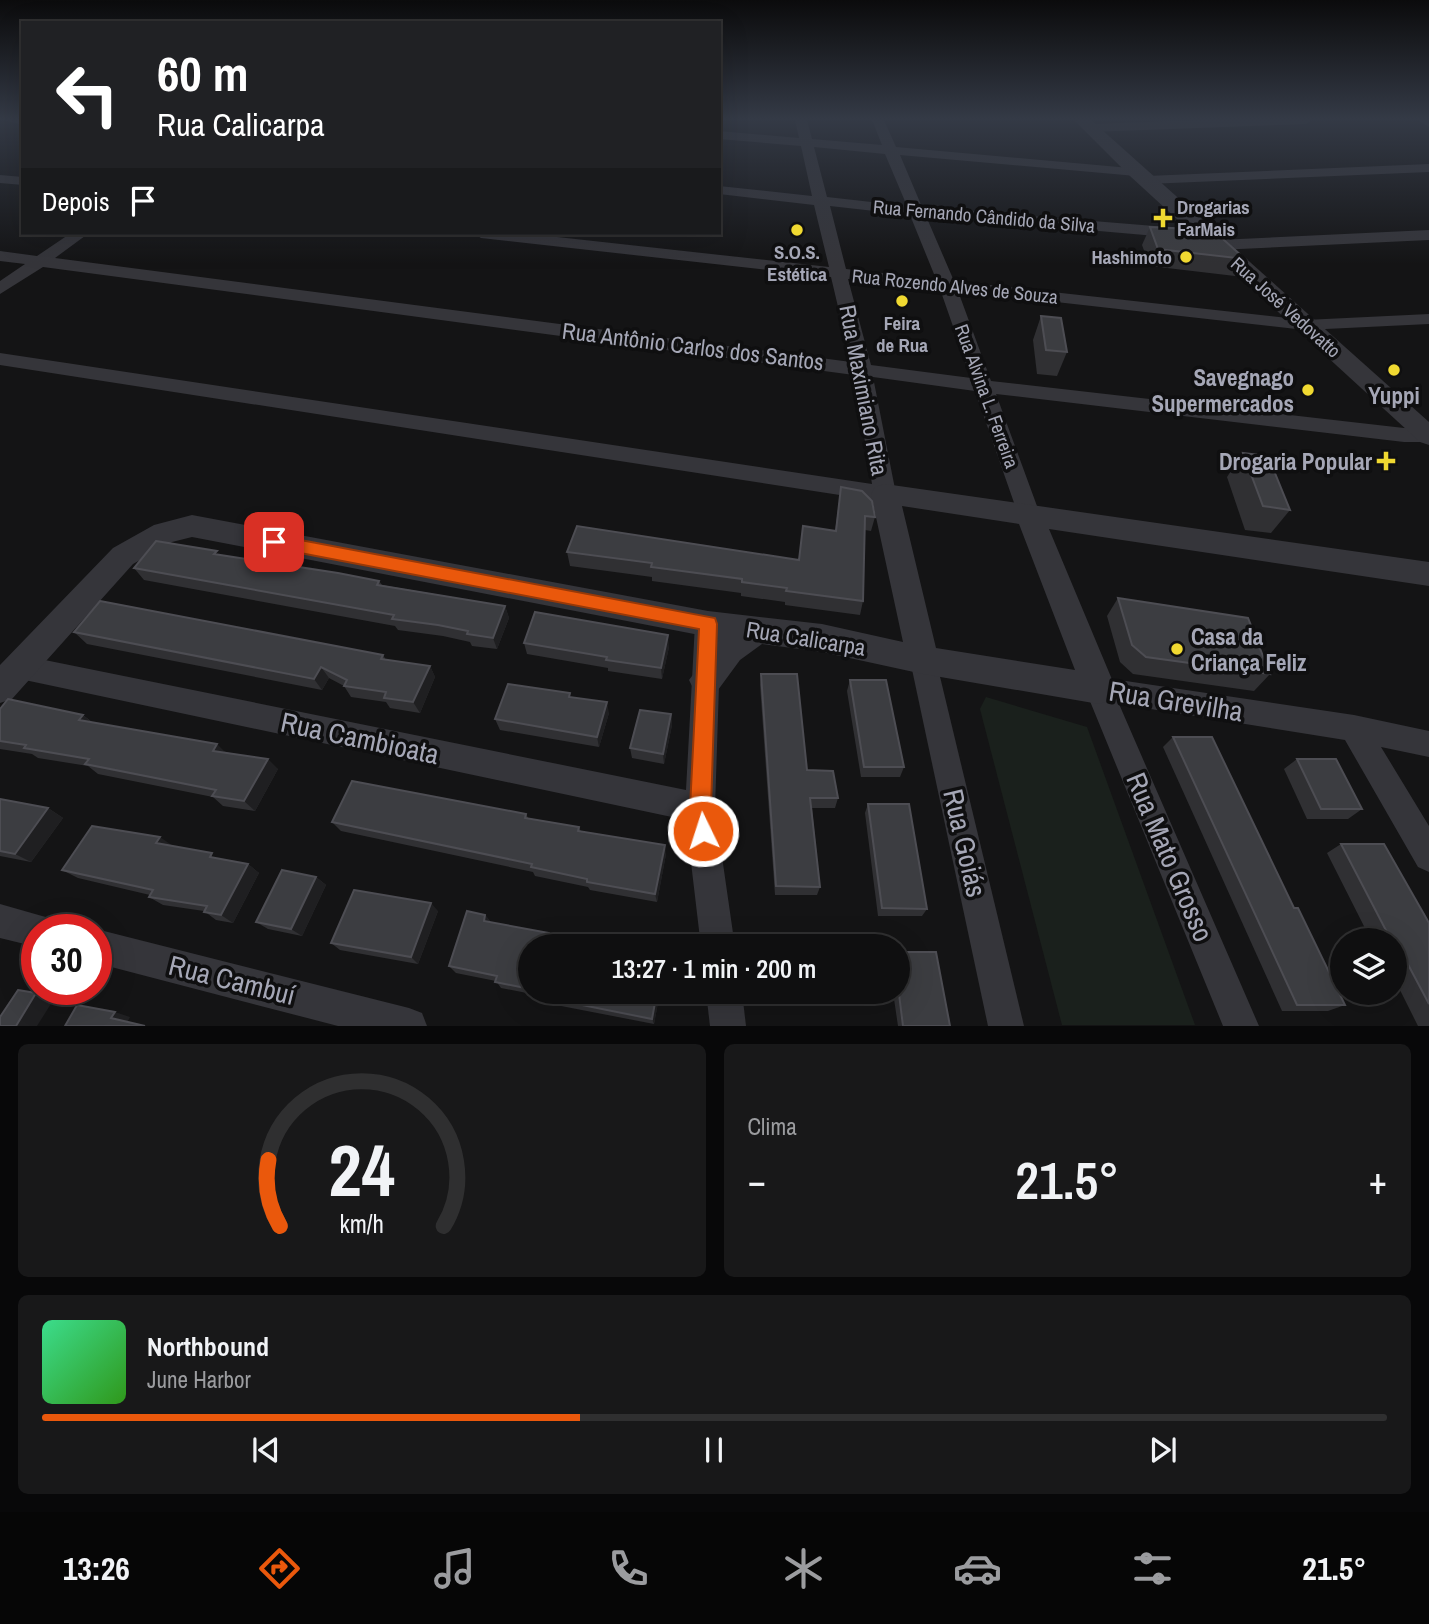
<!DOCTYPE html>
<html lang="pt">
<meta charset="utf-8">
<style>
body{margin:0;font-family:"Archivo Narrow",sans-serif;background:#181819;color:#f1f3f6;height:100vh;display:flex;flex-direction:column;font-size:26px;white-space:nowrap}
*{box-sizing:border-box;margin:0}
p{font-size:23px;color:#9b9c9f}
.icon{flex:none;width:38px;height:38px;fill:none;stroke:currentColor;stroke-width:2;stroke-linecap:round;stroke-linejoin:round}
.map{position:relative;height:1026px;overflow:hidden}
.sheet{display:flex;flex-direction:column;gap:18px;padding:18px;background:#080809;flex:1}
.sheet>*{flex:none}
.hud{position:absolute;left:21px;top:21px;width:700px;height:214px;border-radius:0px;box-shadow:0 7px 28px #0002,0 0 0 2px #2f2f30;background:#202124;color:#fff;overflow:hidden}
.fabs{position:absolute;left:1330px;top:928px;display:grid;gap:14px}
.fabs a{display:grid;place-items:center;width:77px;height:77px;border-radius:50%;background:#0f0f10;box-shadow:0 7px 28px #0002,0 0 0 2px #2f2f30;font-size:35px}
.speed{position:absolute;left:21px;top:914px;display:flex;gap:14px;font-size:35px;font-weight:700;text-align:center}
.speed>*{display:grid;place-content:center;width:91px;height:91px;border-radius:50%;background:#0f0f10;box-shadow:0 7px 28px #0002,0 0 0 2px #2f2f30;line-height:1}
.speed .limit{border:10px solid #d22;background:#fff;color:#111}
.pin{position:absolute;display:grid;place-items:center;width:60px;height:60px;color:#fff;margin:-30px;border-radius:14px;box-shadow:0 4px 10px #0006}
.me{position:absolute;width:77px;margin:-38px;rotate:356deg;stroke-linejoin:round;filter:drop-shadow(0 0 5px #0008)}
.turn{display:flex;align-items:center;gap:24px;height:147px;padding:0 21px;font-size:32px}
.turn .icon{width:91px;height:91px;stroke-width:2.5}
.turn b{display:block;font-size:49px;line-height:60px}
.then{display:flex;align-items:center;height:66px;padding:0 21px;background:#0003;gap:14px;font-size:26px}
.big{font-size:52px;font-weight:600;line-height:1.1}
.sheet .widget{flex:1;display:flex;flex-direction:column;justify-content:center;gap:10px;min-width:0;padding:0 24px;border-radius:10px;background:#181819}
.sheet .dial{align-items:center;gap:0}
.dial svg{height:182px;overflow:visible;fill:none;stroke:#2f2f30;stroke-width:7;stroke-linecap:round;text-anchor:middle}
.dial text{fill:#f1f3f6;stroke:none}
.song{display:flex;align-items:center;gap:21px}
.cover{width:84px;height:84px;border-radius:10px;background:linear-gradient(135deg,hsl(150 70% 55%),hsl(110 70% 35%))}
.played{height:7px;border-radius:4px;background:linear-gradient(90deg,#ea580c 40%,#2f2f30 40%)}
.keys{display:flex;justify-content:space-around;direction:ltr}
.heat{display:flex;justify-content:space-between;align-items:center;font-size:38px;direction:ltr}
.sheet .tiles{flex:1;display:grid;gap:18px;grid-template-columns:1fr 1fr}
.widget:last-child{grid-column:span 2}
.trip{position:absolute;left:518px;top:934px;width:392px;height:70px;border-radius:35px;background:#0f0f10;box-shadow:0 7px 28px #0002,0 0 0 2px #2f2f30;font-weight:600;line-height:70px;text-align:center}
.tabs{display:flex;height:112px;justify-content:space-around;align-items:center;background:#060606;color:#9b9c9f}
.tabs .icon{width:49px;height:49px}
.tabs .selected{color:#ea580c}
.tabs b{font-size:32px;color:#f1f3f6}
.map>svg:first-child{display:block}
</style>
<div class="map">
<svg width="1429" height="1026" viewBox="0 0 1429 1026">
<rect width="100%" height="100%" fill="#141415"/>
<path fill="#1a201c" d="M 986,697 L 1087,727 L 1195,1025 L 1062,1025 L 980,709 Z"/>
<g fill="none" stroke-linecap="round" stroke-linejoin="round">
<g fill="#35353a" fill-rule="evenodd">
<path d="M 3,120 L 23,120 L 23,125 Z"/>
<path d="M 795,120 L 807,120 L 812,139 L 882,145 L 872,120 L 884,120 L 896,147 L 1141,169 L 1143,172 L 1136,176 L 900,155 L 922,207 L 1179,228 L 1187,233 L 1179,238 L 926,216 L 954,281 L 1305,320 L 1429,314 L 1429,324 L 1305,330 L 958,291 L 991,381 L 1404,428 L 1429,428 L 1429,442 L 1404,442 L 996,394 L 1041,517 L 1038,523 L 1030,526 L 1022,523 L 1019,517 L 975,391 L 873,377 L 896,494 L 893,500 L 885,502 L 0,365 L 0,353 L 872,484 L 854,375 L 43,267 L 0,294 L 0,281 L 25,264 L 0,261 L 0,251 L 37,256 L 71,233 L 89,233 L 55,258 L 851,362 L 831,277 L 481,238 L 473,233 L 521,233 L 829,267 L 814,205 L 719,194 L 719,186 L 812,196 L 801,146 L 719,139 L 719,131 L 799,138 ZM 814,147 L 885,154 L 907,206 L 827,197 ZM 830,206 L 910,215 L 936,279 L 846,269 ZM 848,279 L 940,289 L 971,378 L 871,365 Z"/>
<path d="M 1203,120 L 1312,120 L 1306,124 L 1090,132 L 1084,128 L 1090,124 Z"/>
<path d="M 1418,120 L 1429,120 L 1429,127 Z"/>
<path d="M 1429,164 L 1429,172 L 1147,184 L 1140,180 L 1147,176 Z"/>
<path d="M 0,175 L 23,177 L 23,185 L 0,183 Z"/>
<path d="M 1429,230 L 1429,240 L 1218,250 L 1210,245 L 1218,240 Z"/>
<path d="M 708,613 L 717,616 L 721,624 L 715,808 L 735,947 L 701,947 L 686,820 L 20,679 L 11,675 L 7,667 L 11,659 L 20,655 L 686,790 L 695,624 L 699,616 Z"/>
<path d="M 923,648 L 932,652 L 936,660 L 1024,1026 L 988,1026 L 910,660 L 914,652 Z"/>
<path d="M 1099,677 L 1354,715 L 1429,731 L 1429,757 L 1381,747 L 1429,826 L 1429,872 L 1418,867 L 1345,740 L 1119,704 L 1259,1026 L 1223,1026 L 1085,689 L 1089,680 Z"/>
<path d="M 0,904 L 49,918 L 53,929 L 37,929 L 37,947 L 0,938 Z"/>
<path d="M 95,929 L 96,929 L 409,1008 L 422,1013 L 427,1026 L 338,1026 L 96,963 Z"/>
<path d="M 706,992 L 742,992 L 746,1026 L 710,1026 Z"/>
</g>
<g fill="#35353a" fill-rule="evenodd">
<path d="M 1074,120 L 1091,120 L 1429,422 L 1429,445 L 1420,442 L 1130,176 Z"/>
<path d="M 885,484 L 1429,562 L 1429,586 L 1049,529 L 1116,689 L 1111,700 L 1099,704 L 923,674 L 822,652 L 762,644 L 740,660 L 718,690 L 706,695 L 694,690 L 689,680 L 720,639 L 192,537 L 172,542 L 133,564 L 12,699 L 0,703 L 0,665 L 113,548 L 154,525 L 192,515 L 708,611 L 822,624 L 903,642 L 871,494 L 875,487 ZM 902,506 L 1019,524 L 1075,670 L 936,648 Z"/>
</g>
</g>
<g fill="#303033">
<path d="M 1150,227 L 1245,259 L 1235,276 L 1150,266 L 1142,245 Z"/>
<path d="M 1041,316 L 1067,352 L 1057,376 L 1037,374 L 1033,340 Z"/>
<path d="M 1243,453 L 1290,510 L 1271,533 L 1245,530 L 1227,477 Z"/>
<path d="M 841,487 L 875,517 L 871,531 L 865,530 L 863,601 L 860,615 L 785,605 L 785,602 L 741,596 L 741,593 L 652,581 L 652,577 L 570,566 L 567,552 L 799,560 L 835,531 Z"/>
<path d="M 220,555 L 379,581 L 382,585 L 505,606 L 509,618 L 497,649 L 472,646 L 470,642 L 443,636 L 398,630 L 395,626 L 144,580 L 134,568 Z"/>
<path d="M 1118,598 L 1270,674 L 1254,691 L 1133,674 L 1120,662 L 1107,616 Z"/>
<path d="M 74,632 L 383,655 L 386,660 L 430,666 L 435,677 L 420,713 L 390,708 L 386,702 L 351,697 L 344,686 L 329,678 L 322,690 L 87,644 Z"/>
<path d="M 524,643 L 669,647 L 662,679 L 608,671 L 608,668 L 527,654 Z"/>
<path d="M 761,674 L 807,770 L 838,798 L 835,808 L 812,808 L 820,887 L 817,895 L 775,895 L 760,685 Z"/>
<path d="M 850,680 L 904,767 L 900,777 L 861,777 L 847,691 Z"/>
<path d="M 571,697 L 609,713 L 599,747 L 500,730 L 495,719 Z"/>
<path d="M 0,709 L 83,715 L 92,722 L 226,752 L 278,769 L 255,811 L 223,806 L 213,797 L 98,774 L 88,766 L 38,758 L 32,754 L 0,749 Z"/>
<path d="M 671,714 L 672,725 L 664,764 L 632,758 L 630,748 Z"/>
<path d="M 1173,737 L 1294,908 L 1345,1005 L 1328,1011 L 1282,1011 L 1163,747 Z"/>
<path d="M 1297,759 L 1362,809 L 1348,819 L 1307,819 L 1284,769 Z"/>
<path d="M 0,799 L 48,808 L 63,818 L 31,862 L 0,856 Z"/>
<path d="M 868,804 L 927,909 L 922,916 L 878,916 L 865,813 Z"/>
<path d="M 526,814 L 528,818 L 579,827 L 581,832 L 666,854 L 657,902 L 590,890 L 588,887 L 535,876 L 533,872 L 341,831 L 332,822 Z"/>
<path d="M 1341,844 L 1429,923 L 1429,1026 L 1418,1026 L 1395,980 L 1395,940 L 1371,940 L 1327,853 Z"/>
<path d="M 172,846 L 219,859 L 248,864 L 259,873 L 233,923 L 216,920 L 204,911 L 163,905 L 149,897 L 150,895 L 78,878 L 62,870 Z"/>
<path d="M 316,877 L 326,885 L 302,936 L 268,929 L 256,922 Z"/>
<path d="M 438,911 L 418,964 L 340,950 L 331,943 Z"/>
<path d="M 485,915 L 491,922 L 530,947 L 530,992 L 660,992 L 654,1024 L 556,1005 L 552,998 L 501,988 L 496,981 L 456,973 L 449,966 Z"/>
<path d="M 898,952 L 950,1026 L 898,1026 L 893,992 L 898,992 Z"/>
</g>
<g fill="#1f1f21">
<path d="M 505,606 L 509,618 L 497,649 L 493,638 Z"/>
<path d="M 668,635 L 669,647 L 662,679 L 661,668 Z"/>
<path d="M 430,666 L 435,677 L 420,713 L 413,702 Z"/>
<path d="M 321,667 L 329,678 L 322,690 L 314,679 Z"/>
<path d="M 607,702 L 609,713 L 599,747 L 597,737 Z"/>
<path d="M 671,714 L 672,725 L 664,764 L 663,754 Z"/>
<path d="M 83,715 L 96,726 L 79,720 Z"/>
<path d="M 217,744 L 228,755 L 213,751 Z"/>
<path d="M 268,759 L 278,769 L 255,811 L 244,801 Z"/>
<path d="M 48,808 L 63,818 L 31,862 L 15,854 Z"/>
<path d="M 160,837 L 173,846 L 156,843 Z"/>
<path d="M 665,845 L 666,854 L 657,902 L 655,894 Z"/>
<path d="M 248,864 L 259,873 L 233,923 L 221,915 Z"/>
<path d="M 316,877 L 326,885 L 302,936 L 291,929 Z"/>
<path d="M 431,903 L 438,911 L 418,964 L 411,957 Z"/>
<path d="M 485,915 L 491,922 L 484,921 Z"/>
<path d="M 657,992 L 660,992 L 654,1024 L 652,1019 Z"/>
<path d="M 36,993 L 54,999 L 37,1026 L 16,1026 Z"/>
<path d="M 115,1012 L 130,1017 L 127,1023 L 111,1018 Z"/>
</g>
<g fill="#3c3d41" stroke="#4d4d53" stroke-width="2">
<path d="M 1150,227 L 1213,230 L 1245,259 L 1158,249 Z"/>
<path d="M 1041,316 L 1061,318 L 1067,352 L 1046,350 Z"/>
<path d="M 1243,453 L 1268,456 L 1290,510 L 1263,506 Z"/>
<path d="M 841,487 L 862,491 L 872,501 L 875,517 L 865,516 L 863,601 L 786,591 L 787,588 L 742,582 L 742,579 L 651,567 L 652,563 L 567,552 L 577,526 L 799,560 L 803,526 L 836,531 Z"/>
<path d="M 156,541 L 217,551 L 214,554 L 338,573 L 379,581 L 377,585 L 505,606 L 493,638 L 467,634 L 468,631 L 438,625 L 392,619 L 394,615 L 134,568 Z"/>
<path d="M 1118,598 L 1248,618 L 1270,674 L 1146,657 L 1132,645 Z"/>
<path d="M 100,601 L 383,655 L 381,659 L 430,666 L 413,702 L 384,698 L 386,692 L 344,686 L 347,680 L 321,667 L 314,679 L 74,632 Z"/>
<path d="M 535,612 L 668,635 L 661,668 L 606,660 L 607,657 L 524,643 Z"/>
<path d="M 761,674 L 797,674 L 807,770 L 833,771 L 838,798 L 810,798 L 820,887 L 776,886 Z"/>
<path d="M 850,680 L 886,680 L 904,767 L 864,767 Z"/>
<path d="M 508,684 L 570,693 L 569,697 L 607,702 L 597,737 L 495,719 Z"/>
<path d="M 8,699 L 83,715 L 79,720 L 217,744 L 213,751 L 268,759 L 244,801 L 212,796 L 216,790 L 85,764 L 89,759 L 24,748 L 26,745 L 0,741 L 0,709 Z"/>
<path d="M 640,710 L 671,714 L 663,754 L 630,748 Z"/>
<path d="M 1173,737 L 1212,737 L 1294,908 L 1298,908 L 1345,1005 L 1297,1005 Z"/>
<path d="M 1297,759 L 1336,759 L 1362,809 L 1321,809 Z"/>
<path d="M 352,781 L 526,814 L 525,818 L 579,827 L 578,831 L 665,845 L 655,894 L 587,882 L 587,879 L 531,867 L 532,864 L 332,822 Z"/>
<path d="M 0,799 L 48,808 L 15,854 L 0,851 Z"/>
<path d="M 868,804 L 909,804 L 927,909 L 882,908 Z"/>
<path d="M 92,826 L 160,837 L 156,843 L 212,853 L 210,857 L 248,864 L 221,915 L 204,912 L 207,906 L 149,897 L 153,890 L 62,870 Z"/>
<path d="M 1341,844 L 1384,844 L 1429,923 L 1429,1004 L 1403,955 L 1400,955 L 1395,946 L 1395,940 L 1391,940 Z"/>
<path d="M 282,870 L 316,877 L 291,929 L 256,922 Z"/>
<path d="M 354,890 L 431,903 L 411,957 L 331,943 Z"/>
<path d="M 467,911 L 485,915 L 484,921 L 549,933 L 548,938 L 593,947 L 530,947 L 530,989 L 495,982 L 497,976 L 449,966 Z"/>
<path d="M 898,952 L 936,952 L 950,1026 L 903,1026 L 898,986 Z"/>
<path d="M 18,990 L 36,993 L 16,1026 L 0,1026 L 0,1017 Z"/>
<path d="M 549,992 L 657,992 L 652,1019 L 552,999 L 554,993 Z"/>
<path d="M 77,1005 L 115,1012 L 111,1018 L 145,1026 L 65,1026 Z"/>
</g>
<linearGradient id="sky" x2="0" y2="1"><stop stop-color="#0b0b0c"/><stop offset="0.45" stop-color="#343a46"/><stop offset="1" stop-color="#343a46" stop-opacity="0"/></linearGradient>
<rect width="1429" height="264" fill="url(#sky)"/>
<path fill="#ea580c" stroke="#983908" stroke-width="2" d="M 274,535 L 715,618 L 717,624 L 711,808 L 714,831 L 711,839 L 703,842 L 695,839 L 690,808 L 699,629 L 274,548 L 265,542 Z"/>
<g fill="#f0d931" stroke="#0f0f10" stroke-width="2.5">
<path d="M1159.5 207.5h7v7h7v7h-7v7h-7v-7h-7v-7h7z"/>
<circle cx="797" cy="230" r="7"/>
<circle cx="1186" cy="257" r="7"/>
<circle cx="902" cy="301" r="7"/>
<circle cx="1394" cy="370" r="7"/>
<circle cx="1308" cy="390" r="7"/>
<path d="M1382.5 450.5h7v7h7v7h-7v7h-7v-7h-7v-7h7z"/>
<circle cx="1177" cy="649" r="7"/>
</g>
<g text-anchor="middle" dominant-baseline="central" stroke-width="7" stroke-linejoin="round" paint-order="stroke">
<g font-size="19" font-weight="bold" fill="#a5a7b6" stroke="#0f0f10">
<text x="1177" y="207" text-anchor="start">Drogarias<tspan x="1177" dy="22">FarMais</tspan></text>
<text x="797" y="252">S.O.S.<tspan x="797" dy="22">Estética</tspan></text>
<text x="1172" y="257" text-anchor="end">Hashimoto</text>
<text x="902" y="323">Feira<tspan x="902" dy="22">de Rua</tspan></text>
</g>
<g font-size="19" fill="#a5a7b6" stroke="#0f0f10">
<text transform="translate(984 216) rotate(5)">Rua Fernando Cândido da Silva</text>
<text transform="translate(955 286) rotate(6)">Rua Rozendo Alves de Souza</text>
<text transform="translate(1286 307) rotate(42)">Rua José Vedovatto</text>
<text transform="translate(987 396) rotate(70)">Rua Alvina L. Ferreira</text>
</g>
<g font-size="23" fill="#a5a7b6" stroke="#0f0f10">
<text transform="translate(693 346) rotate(7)">Rua Antônio Carlos dos Santos</text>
<text transform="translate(864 390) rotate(79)">Rua Maximiano Rita</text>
<text transform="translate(806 638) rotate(9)">Rua Calicarpa</text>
</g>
<g font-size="23" font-weight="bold" fill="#a5a7b6" stroke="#0f0f10" text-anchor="end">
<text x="1294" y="377">Savegnago<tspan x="1294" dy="26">Supermercados</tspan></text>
<text x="1394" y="395" text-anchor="middle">Yuppi</text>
<text x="1372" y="461">Drogaria Popular</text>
<text x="1191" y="636" text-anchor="start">Casa da<tspan x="1191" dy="26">Criança Feliz</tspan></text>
</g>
<g font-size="28" fill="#a5a7b6" stroke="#0f0f10">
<text transform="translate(1176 701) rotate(9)">Rua Grevilha</text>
<text transform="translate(360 738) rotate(12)">Rua Cambioata</text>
<text transform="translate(965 843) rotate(77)">Rua Goiás</text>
<text transform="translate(1170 857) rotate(67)">Rua Mato Grosso</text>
<text transform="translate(232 980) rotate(14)">Rua Cambuí</text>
</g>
</g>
</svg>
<div class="fabs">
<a><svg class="icon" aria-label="layers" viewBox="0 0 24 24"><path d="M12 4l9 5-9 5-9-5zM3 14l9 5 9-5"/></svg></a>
</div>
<div class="speed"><div class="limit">30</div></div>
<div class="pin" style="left:274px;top:542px;background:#d93025"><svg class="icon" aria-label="arrive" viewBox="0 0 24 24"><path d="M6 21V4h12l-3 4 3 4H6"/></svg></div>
<svg class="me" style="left:703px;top:831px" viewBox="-20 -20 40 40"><circle r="17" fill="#ea580c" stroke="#fff" stroke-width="3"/><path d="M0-11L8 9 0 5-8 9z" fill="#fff"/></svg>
<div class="trip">13:27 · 1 min · 200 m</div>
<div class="hud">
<div class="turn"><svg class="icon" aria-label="left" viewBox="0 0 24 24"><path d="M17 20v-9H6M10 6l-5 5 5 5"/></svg><div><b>60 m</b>Rua Calicarpa</div></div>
<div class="then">Depois<svg class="icon" aria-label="arrive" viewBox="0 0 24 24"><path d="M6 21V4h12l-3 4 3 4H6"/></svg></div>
</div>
</div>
<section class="sheet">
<div class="tiles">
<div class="widget dial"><svg viewBox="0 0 100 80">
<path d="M14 69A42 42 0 1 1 86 69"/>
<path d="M14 69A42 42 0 0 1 9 40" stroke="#ea580c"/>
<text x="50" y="56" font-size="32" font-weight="700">24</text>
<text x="50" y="72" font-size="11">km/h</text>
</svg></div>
<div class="widget"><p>Clima</p>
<div class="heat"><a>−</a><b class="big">21.5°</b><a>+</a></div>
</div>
<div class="widget">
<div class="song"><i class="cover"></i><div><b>Northbound</b><p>June Harbor</p></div></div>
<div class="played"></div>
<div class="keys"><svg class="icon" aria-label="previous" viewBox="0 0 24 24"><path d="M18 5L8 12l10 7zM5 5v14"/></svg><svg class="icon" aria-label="pause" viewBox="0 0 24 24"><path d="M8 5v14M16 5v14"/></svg><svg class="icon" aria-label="next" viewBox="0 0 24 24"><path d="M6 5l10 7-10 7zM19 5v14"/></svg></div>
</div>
</div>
</section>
<nav class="tabs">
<b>13:26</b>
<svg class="icon selected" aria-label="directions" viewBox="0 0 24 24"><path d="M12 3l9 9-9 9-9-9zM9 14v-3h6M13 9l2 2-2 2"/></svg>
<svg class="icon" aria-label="music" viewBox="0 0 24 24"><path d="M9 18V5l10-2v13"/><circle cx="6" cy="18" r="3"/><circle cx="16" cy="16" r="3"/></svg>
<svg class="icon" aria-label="phone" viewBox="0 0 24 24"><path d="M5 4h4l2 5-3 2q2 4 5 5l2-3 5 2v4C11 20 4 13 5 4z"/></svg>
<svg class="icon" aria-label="climate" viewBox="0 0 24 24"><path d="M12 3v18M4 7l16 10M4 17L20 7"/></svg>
<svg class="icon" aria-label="car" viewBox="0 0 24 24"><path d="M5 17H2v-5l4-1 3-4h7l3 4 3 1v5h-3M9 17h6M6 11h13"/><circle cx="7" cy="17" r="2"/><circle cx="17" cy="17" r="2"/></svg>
<svg class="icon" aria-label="filters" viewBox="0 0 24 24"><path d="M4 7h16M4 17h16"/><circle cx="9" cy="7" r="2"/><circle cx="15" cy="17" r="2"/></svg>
<b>21.5°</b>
</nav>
